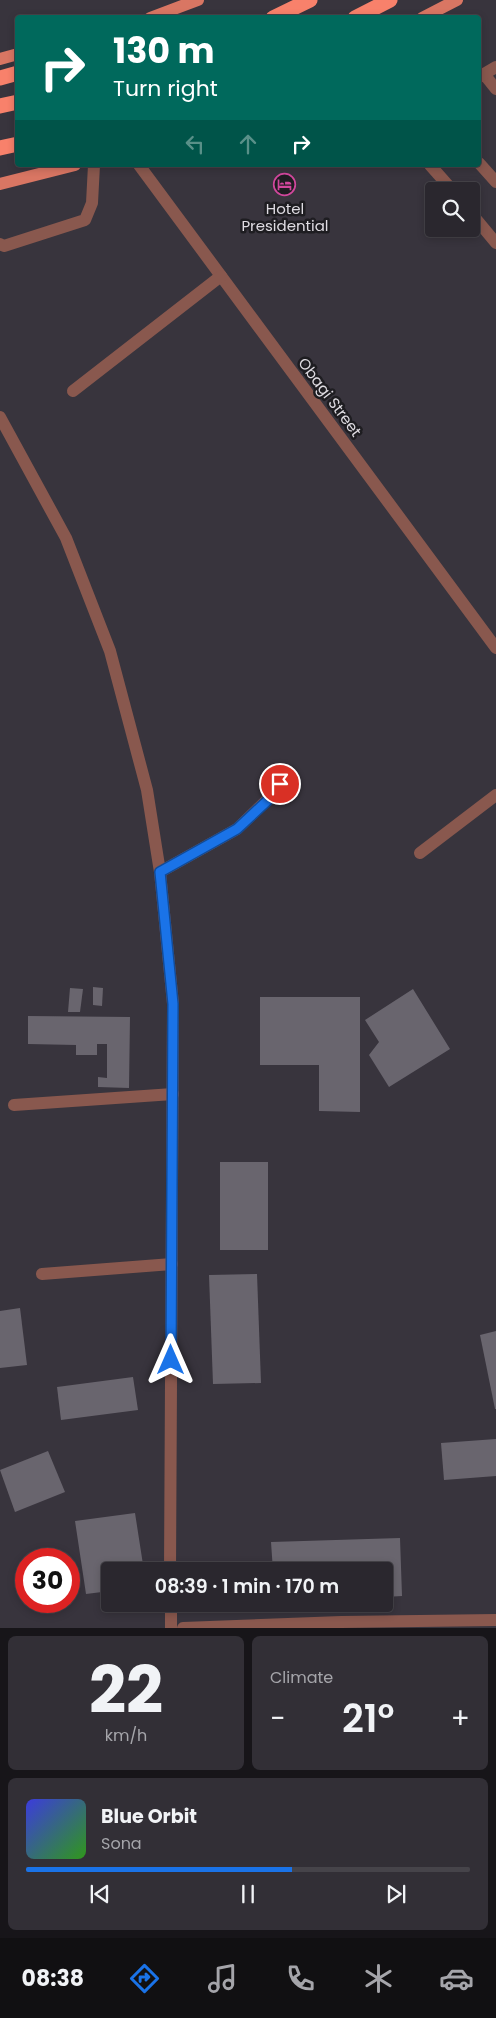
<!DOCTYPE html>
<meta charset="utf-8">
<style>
body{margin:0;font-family:Poppins,sans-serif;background:#322f36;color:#f1f3f6;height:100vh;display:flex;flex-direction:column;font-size:19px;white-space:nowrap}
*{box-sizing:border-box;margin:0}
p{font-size:16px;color:#a5a5aa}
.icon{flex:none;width:28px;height:28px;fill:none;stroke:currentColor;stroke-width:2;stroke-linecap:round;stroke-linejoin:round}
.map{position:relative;height:1628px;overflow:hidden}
.side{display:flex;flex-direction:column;gap:8px;padding:8px;background:#171519;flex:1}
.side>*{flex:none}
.top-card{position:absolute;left:15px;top:15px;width:466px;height:152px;border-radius:5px;box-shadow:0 2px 8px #0003,0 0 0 1px #46444a;background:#00695c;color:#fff;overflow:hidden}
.tools{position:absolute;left:425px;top:182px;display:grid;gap:10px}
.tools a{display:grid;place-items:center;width:55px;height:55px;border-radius:5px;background:#2a272e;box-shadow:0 2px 8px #0003,0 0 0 1px #46444a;font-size:25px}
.speed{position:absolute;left:15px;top:1548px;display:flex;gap:10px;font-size:25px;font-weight:700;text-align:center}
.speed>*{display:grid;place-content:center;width:65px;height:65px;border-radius:50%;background:#2a272e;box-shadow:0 2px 8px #0003,0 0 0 1px #46444a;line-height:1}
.speed .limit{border:8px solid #d22;background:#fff;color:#111}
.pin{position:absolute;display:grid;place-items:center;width:42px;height:42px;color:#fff;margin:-21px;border:2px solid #fff;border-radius:50%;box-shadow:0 1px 5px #0007}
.me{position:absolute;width:55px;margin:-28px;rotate:0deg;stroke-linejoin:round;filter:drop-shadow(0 0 4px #0008)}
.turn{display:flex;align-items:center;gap:18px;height:105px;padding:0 15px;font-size:22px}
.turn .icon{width:65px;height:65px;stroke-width:2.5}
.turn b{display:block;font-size:35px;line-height:42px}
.lanes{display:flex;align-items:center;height:48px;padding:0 15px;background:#0003;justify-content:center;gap:25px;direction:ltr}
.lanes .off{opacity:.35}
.big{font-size:38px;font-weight:600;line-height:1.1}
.side .card{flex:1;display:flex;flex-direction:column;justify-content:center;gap:8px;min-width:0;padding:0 18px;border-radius:8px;background:#322f36}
.side .dial{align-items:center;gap:0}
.dial b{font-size:65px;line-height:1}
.song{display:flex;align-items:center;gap:15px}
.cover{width:60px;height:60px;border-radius:8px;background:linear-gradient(135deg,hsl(240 70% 55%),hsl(110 70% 35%))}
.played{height:5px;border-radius:2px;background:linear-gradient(90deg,#1a73e8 60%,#46444a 60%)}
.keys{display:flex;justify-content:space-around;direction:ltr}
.heat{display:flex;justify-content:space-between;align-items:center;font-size:28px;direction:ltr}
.side .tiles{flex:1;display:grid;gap:8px;grid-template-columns:1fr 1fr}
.card:last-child{grid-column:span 2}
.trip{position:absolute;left:101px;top:1562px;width:292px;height:50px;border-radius:5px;background:#2a272e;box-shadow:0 2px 8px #0003,0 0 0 1px #46444a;font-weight:600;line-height:50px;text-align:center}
.tabs{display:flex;height:80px;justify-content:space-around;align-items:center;background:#111012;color:#a5a5aa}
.tabs .icon{width:35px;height:35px}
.tabs .active{color:#1a73e8}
.tabs b{font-size:22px;color:#f1f3f6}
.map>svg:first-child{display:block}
</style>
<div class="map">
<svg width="496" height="1628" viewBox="0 0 496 1628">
<rect width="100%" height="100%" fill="#38343d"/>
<g fill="#69656e">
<path d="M 93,987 L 103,988 L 102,1006 L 93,1005 Z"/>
<path d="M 70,988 L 83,989 L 80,1012 L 68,1012 Z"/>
<path d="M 413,989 L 450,1049 L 389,1087 L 369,1055 L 379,1042 L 365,1020 Z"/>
<path d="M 260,997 L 360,997 L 360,1112 L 319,1111 L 319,1065 L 260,1065 Z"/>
<path d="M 28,1016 L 130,1017 L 129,1088 L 98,1087 L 98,1077 L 107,1078 L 107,1044 L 97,1044 L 97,1055 L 76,1055 L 76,1045 L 28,1044 Z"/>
<rect x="220" y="1162" width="48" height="88"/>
<path d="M 257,1274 L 261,1383 L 213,1384 L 209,1275 Z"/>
<path d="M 20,1308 L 27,1365 L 0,1368 L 0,1311 Z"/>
<path d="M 496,1331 L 496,1409 L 495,1409 L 480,1335 Z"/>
<path d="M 133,1377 L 138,1410 L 61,1420 L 57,1387 Z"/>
<path d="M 496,1439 L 496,1476 L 444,1480 L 441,1443 Z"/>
<path d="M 48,1451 L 65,1492 L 15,1512 L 0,1470 Z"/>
<path d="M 135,1513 L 144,1571 L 110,1571 L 110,1591 L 86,1594 L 75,1521 Z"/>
<path d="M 400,1538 L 402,1596 L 385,1597 L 385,1571 L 273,1571 L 271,1542 Z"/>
</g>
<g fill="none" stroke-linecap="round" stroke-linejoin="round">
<g stroke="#89584e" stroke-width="12">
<path d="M 484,74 L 496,89"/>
<path d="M 479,77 L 496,67"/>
<path d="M 479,163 L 496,182"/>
<path d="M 139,165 L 496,648"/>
<path d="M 430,165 L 453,191"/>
<path d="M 471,213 L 496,243"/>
<path d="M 0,244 L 4,246 L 85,220 L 92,203 L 94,165"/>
<path d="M 73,391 L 221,276"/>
<path d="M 0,417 L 66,538 L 110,651 L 147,790 L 160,872 L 173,1004 L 170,1571"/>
<path d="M 420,853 L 496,795"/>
<path d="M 160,872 L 237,829 L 267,800 L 280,784"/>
<path d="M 14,1105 L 173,1094"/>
<path d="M 42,1274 L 172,1264"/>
<path d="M 171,1604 L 171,1628"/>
<path d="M 183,1628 L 341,1622 L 496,1620"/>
</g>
<g stroke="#d97663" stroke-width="12">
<path d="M 150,18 L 198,0"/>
<path d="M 422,18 L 457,0"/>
<path d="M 0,59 L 18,54"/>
<path d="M 0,184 L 75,165"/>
</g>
<g stroke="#f8816b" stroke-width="15">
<path d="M 273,18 L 310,0"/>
<path d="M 355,18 L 390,0"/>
<path d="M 0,78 L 18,73"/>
<path d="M 0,106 L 18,102"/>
<path d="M 0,148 L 18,144"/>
</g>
</g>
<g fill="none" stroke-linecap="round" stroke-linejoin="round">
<defs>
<path id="route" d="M 171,1360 L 173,1004 L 160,872 L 237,829 L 268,800 L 280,784"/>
</defs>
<use href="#route" stroke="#114b97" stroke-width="12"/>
<use href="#route" stroke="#1a73e8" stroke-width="9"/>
</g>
<defs>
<symbol id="hotel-ring" viewBox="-11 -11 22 22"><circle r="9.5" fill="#1e1d21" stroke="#d1479c" stroke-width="1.5"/><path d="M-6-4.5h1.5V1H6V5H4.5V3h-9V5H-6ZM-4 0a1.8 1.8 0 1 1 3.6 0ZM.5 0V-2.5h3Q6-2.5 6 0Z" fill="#d1479c"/></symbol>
</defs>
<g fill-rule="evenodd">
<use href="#hotel-ring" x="272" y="172" width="25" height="25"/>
</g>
<g text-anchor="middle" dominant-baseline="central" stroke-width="5" stroke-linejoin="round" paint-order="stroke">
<g font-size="15" fill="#dfdce2" stroke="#1e1d21">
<text x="285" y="208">Hotel<tspan x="285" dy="17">Presidential</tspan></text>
</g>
<g font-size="15" fill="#dfdce2" stroke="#1e1d21">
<text transform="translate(330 397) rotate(53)">Obagi Street</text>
</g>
</g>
</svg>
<div class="tools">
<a><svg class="icon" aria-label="search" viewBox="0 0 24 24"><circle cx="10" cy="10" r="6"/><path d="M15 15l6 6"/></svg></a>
</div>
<div class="speed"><div class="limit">30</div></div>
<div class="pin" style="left:280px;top:784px;background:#d93025"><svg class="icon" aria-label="arrive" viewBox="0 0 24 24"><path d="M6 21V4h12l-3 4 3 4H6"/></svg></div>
<svg class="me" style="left:171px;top:1360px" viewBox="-20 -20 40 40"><path d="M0-17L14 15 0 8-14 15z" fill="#1a73e8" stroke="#fff" stroke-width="4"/></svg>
<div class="trip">08:39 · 1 min · 170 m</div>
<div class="top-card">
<div class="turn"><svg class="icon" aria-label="right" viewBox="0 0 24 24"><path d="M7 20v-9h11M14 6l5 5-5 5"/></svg><div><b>130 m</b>Turn right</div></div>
<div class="lanes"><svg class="icon off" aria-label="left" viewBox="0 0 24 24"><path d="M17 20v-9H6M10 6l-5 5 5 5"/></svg><svg class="icon off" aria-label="ahead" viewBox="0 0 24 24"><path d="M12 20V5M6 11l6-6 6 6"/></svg><svg class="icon" aria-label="right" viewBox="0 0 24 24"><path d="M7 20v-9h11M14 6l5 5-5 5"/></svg></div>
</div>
</div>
<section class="side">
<div class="tiles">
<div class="card dial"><b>22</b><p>km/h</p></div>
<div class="card"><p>Climate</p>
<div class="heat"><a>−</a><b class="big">21°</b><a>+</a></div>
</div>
<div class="card">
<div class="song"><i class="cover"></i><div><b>Blue Orbit</b><p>Sona</p></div></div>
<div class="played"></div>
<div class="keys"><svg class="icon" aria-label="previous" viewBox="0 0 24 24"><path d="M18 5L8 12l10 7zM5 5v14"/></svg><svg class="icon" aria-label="pause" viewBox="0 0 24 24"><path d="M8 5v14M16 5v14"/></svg><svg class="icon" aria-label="next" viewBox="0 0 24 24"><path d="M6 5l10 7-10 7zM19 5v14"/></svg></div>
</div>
</div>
</section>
<nav class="tabs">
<b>08:38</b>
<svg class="icon active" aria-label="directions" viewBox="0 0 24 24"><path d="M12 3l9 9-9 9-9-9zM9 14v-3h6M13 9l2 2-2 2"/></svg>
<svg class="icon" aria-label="music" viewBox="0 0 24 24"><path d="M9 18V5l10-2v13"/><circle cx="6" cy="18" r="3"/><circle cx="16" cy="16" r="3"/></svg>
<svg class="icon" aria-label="phone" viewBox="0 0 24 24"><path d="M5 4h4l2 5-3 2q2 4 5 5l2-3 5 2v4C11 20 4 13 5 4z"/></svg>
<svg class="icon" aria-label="climate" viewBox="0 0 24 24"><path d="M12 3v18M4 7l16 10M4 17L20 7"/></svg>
<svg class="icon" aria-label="car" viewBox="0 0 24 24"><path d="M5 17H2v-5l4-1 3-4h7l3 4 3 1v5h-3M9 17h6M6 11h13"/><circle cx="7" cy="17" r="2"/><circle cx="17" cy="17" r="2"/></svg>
</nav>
